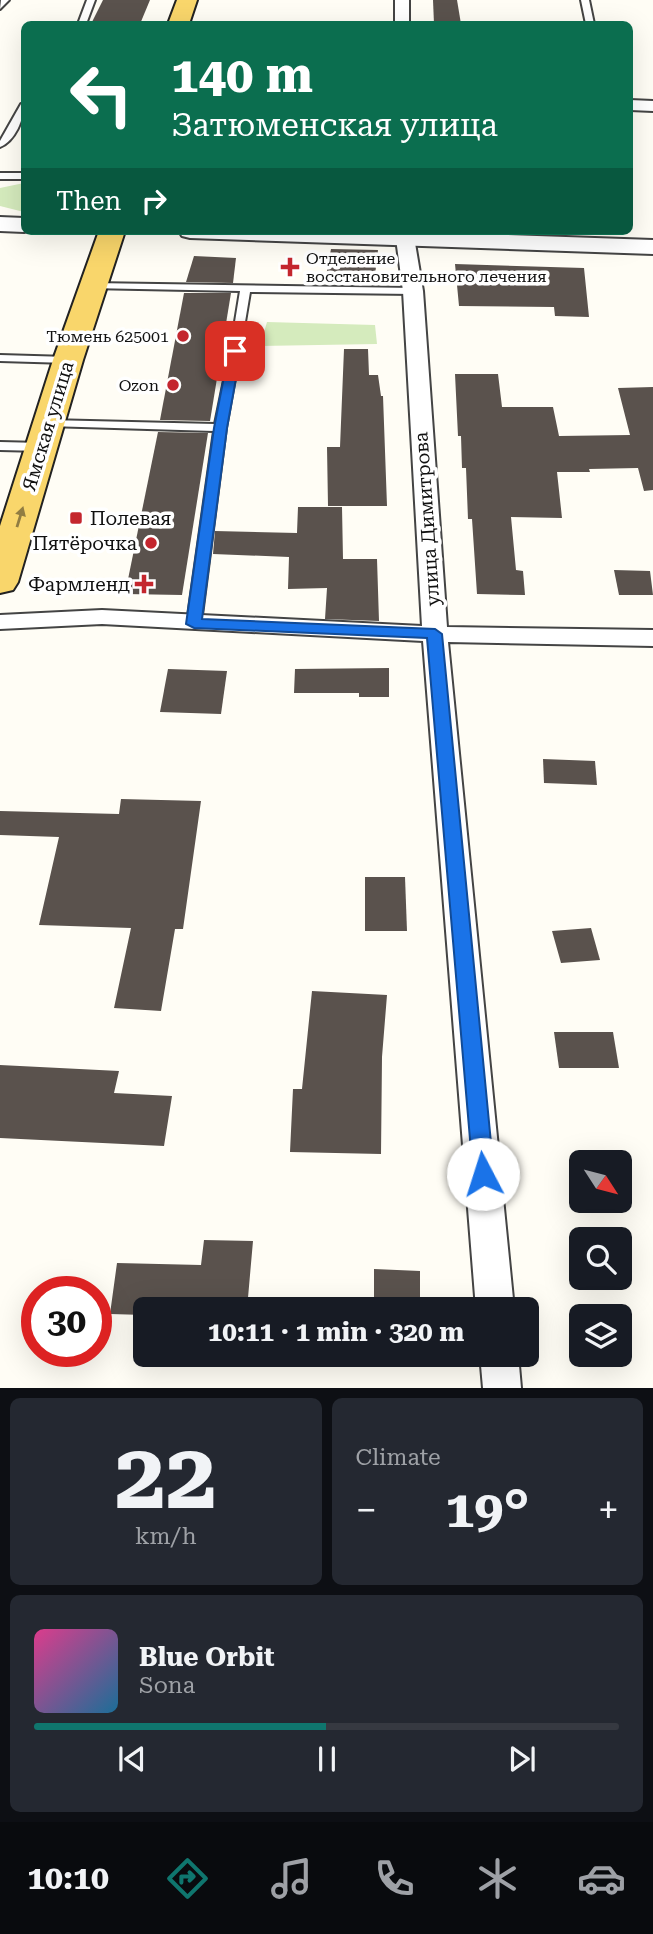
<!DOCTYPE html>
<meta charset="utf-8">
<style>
body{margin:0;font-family:"Roboto Serif",serif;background:#242831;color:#f1f3f6;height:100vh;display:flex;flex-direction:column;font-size:26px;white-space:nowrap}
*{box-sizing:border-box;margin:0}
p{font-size:23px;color:#9ea1a6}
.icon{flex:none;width:38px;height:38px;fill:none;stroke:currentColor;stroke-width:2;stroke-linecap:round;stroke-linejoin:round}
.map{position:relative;height:1388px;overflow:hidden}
.sheet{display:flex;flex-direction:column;gap:10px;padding:10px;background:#0d0f14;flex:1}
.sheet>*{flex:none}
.banner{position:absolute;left:21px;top:21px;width:612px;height:214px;border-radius:10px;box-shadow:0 7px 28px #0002;background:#0b6e4f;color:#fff;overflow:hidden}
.needle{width:46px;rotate:126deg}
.fabs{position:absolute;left:569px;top:1150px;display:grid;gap:14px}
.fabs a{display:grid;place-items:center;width:63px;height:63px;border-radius:10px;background:#171b24;box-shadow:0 7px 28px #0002;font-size:35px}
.speed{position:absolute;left:21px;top:1276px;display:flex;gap:14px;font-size:35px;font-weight:700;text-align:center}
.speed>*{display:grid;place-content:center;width:91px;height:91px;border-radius:50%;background:#171b24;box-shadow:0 7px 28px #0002;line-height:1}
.speed .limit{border:10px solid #d22;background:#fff;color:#111}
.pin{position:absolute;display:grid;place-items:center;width:60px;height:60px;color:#fff;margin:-30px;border-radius:14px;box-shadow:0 4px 10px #0006}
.me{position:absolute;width:77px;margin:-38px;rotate:355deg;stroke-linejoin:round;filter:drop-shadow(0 0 5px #0008)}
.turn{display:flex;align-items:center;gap:24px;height:147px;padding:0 35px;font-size:32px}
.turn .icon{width:91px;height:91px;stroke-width:2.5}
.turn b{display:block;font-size:49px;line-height:60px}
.then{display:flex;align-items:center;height:66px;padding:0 35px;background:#0003;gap:14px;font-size:26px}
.big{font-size:52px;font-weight:700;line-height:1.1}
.sheet .card{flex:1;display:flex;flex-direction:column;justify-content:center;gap:10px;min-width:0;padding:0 24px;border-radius:10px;background:#242831}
.sheet .dial{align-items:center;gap:0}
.dial b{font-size:91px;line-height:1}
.song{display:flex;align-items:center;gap:21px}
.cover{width:84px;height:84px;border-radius:10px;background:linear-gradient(135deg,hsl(330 70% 55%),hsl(200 70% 35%))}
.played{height:7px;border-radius:4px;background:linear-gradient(90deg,#0f766e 50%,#363941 50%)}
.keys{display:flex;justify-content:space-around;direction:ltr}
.heat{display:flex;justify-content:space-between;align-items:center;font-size:38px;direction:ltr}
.sheet .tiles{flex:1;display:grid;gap:10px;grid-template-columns:1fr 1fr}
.card:last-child{grid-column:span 2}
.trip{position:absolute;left:133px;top:1297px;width:406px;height:70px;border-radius:10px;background:#171b24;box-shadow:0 7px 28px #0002;font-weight:700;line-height:70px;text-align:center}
.tab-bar{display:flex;height:112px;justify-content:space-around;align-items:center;background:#090b0e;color:#9ea1a6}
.tab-bar .icon{width:49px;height:49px}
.tab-bar .active{color:#0f766e}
.tab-bar b{font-size:32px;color:#f1f3f6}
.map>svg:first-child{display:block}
</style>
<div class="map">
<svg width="653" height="1388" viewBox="0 0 653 1388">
<rect width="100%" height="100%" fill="#fffdf5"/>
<g fill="#d5ebbd">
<path d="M 24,183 L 24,212 L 0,206 L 0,188 Z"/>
<path d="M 267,322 L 375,325 L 377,344 L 260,346 Z"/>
</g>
<g fill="#5a524d">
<path d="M 103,0 L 150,0 L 140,24 L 91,24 Z"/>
<path d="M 433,0 L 457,0 L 461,24 L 434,24 Z"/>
<path d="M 331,249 L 378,250 L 374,284 L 325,282 Z"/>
<path d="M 194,256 L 236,258 L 233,283 L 186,282 Z"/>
<path d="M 455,264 L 584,268 L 589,317 L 555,316 L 554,307 L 459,306 Z"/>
<path d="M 184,293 L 231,293 L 210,421 L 160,420 Z"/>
<path d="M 344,349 L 368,349 L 369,375 L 378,375 L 381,396 L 383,396 L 387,506 L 328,506 L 327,447 L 340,447 Z"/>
<path d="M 455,374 L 498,374 L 502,407 L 553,407 L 559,436 L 630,435 L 618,388 L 653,387 L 653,490 L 644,491 L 638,468 L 589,469 L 590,472 L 557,472 L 562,518 L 511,517 L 516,570 L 523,571 L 525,595 L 477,594 L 472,519 L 468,519 L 466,468 L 462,468 L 461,436 L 458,436 Z"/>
<path d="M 158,432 L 208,433 L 182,595 L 125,594 Z"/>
<path d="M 298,507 L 342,507 L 343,559 L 377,559 L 379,621 L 325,619 L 327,588 L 288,589 L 289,557 L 213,554 L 215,531 L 297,533 Z"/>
<path d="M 614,570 L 650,571 L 653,595 L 619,595 Z"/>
<path d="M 389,668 L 389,697 L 359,697 L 359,693 L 294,693 L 295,669 Z"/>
<path d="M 168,669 L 227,671 L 221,714 L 160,712 Z"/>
<path d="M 543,759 L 595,761 L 597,785 L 544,783 Z"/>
<path d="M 121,799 L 201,801 L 183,929 L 175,929 L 161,1011 L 114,1008 L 131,928 L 39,925 L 59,837 L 0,835 L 0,811 L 119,814 Z"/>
<path d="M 365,877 L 405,877 L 407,931 L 365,931 Z"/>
<path d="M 591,928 L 600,960 L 561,963 L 552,931 Z"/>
<path d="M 312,991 L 387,995 L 382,1057 L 381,1154 L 290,1152 L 293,1089 L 302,1089 Z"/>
<path d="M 554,1032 L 613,1032 L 619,1068 L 559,1068 Z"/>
<path d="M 0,1065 L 119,1071 L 114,1093 L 172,1096 L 164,1146 L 0,1138 Z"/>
<path d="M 204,1240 L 253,1241 L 247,1309 L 145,1309 L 145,1315 L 110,1314 L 117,1263 L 201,1265 Z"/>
<path d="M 374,1269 L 420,1271 L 420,1309 L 374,1309 Z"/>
</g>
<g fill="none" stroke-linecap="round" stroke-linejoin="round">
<defs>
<g id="service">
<path d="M 1,0 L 9,0 L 0,9 Z"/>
<path d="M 87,0 L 95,0 L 86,24 L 78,24 Z"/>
<path d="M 581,0 L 589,0 L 594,24 L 586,24 Z"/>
<path d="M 21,104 L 24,104 C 24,119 15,141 0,147 L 0,141 Z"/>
<rect x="0" y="173" width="24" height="6"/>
<path d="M 92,283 L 413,288 L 418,291 L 413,294 L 250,292 L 243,334 L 238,337 L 233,334 L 240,291 L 88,288 L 88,284 Z"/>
<path d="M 235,348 L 240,351 L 226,428 L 201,623 L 194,627 L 187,623 L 214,431 L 48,426 L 42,423 L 48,420 L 215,424 L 230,351 Z"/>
<path d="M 0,355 L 68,357 L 73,360 L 68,363 L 0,361 Z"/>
<path d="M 0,442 L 41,443 L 47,447 L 41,451 L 0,450 Z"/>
</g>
<g id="minor">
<rect x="395" y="0" width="14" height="24"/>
<path d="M 630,100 L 653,101 L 653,111 L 630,110 Z"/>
<path d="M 395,231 L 413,231 L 423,291 L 447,627 L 653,630 L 653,646 L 448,642 L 514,1309 L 476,1309 L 423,641 L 102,624 L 0,629 L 0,615 L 102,610 L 422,626 L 403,291 Z"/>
<path d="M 480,1354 L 518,1354 L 521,1388 L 483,1388 Z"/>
</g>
<g id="tertiary">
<path d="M 0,217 L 24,218 L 24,231 L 27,231 L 24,232 L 0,231 Z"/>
<path d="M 179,231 L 390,231 L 653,240 L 653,254 L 190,238 L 182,236 Z"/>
</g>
<g id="primary">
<path d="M 177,0 L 197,0 L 189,24 L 168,24 Z"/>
<path d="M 99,231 L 125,231 L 83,360 L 18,582 L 13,590 L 0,593 L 0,526 L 53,360 Z"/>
</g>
</defs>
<use href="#service" stroke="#444" stroke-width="4"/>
<use href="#minor" stroke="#444" stroke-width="4"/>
<use href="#tertiary" stroke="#444" stroke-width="4"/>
<use href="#primary" stroke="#222" stroke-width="4"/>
<use href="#service" fill="#fff" fill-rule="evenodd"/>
<use href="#minor" fill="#fff" fill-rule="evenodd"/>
<use href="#tertiary" fill="#fff" fill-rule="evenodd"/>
<use href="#primary" fill="#f9d66b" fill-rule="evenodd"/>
</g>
<defs><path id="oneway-solid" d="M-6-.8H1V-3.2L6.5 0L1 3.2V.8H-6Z" transform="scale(1.75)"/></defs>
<use fill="#917d42" href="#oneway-solid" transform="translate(20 517) rotate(-73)"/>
<path fill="#1a73e8" stroke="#114b97" stroke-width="2" d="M 235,347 L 241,351 L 227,428 L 202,619 L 435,629 L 442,634 L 494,1174 L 491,1180 L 483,1183 L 476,1180 L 473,1174 L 427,638 L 194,628 L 186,624 L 214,428 L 229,351 Z"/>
<g fill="#c4262e" stroke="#fff" stroke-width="2.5">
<path d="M286.5 256.5h7v7h7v7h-7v7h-7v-7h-7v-7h7z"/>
<circle cx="183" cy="336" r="7"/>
<circle cx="173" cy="385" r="7"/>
<rect x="69" y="511" width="14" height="14" rx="3.5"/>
<circle cx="151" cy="543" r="7"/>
<path d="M140.5 573.5h7v7h7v7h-7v7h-7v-7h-7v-7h7z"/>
</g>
<g text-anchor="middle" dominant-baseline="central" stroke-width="7" stroke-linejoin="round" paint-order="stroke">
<g font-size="16" fill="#111" stroke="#fff" text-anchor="end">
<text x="306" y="258" text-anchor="start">Отделение<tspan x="306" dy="18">восстановительного лечения</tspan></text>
<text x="169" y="336">Тюмень 625001</text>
<text x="159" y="385">Ozon</text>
</g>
<g font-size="19" fill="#111" stroke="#fff">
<text transform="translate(48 426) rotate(-73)">Ямская улица</text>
<text transform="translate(427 519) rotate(-94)">улица Димитрова</text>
</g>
<g font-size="19" fill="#111" stroke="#fff" text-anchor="end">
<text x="90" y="518" text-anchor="start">Полевая</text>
<text x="137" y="543">Пятёрочка</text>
<text x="130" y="584">Фармленд</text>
</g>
</g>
</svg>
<div class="fabs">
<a><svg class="needle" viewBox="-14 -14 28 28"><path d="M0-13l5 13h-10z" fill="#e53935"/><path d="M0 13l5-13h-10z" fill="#9ea1a6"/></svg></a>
<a><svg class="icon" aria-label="search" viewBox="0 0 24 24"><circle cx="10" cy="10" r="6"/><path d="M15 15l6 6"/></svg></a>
<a><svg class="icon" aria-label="layers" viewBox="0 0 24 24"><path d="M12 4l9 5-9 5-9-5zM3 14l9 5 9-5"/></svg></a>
</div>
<div class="speed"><div class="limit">30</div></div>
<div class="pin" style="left:235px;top:351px;background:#d93025"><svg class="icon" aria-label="arrive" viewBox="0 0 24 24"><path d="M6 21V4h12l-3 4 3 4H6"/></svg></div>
<svg class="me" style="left:483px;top:1174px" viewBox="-20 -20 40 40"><circle r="19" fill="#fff"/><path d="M0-13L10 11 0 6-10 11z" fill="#1a73e8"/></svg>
<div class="trip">10:11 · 1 min · 320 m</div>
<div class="banner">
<div class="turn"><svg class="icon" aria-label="left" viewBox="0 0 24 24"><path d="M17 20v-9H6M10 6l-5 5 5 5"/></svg><div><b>140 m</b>Затюменская улица</div></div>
<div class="then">Then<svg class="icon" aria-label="right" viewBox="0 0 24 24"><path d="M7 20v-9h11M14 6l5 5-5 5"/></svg></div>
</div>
</div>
<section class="sheet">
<div class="tiles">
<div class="card dial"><b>22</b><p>km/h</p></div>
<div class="card"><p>Climate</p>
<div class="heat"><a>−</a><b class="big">19°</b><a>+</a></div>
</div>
<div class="card">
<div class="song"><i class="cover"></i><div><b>Blue Orbit</b><p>Sona</p></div></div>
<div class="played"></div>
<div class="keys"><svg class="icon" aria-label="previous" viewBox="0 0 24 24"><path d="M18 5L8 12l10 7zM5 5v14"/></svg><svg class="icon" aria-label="pause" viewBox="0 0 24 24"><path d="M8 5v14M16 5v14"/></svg><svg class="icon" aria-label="next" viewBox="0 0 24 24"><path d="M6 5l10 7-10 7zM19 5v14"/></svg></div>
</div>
</div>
</section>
<nav class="tab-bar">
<b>10:10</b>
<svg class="icon active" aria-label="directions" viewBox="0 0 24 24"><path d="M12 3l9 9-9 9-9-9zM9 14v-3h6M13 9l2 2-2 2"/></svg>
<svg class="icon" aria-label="music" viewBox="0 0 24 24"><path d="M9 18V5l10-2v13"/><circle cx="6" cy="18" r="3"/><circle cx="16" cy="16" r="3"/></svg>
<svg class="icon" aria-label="phone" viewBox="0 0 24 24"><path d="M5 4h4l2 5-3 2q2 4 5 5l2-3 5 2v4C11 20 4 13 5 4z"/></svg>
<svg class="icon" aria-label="climate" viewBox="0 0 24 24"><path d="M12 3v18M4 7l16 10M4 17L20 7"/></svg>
<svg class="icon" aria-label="car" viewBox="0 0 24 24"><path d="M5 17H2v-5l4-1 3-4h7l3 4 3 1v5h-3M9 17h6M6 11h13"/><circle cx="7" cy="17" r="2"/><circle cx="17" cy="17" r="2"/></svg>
</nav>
